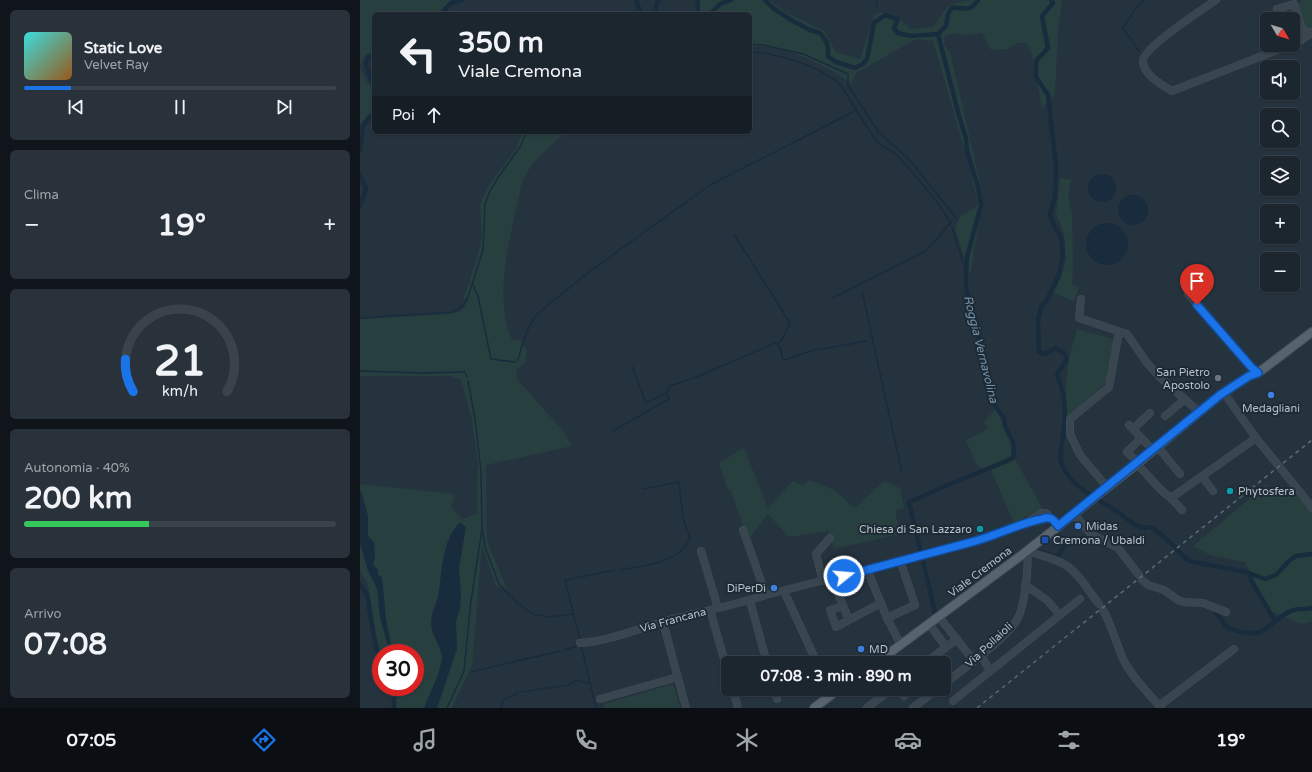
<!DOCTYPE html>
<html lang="it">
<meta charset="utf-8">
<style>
body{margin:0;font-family:"Varela Round",sans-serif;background:#29323b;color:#f1f3f6;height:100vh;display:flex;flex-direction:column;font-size:15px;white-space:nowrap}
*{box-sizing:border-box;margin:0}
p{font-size:13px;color:#a0a5aa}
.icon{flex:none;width:22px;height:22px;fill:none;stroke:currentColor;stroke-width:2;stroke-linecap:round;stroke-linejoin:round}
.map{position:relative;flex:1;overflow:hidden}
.details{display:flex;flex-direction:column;gap:10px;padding:10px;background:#0f151a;width:360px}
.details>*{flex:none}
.guide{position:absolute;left:12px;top:12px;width:380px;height:122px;border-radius:6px;box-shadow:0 1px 3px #0004,0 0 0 1px #3a434b;background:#1c262f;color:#f1f3f6;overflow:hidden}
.needle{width:26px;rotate:128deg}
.controls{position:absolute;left:900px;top:12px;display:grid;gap:8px}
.controls a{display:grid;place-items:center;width:40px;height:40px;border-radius:6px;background:#1c262f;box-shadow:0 1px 3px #0004,0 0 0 1px #3a434b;font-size:20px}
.speed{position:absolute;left:12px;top:644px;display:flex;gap:8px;font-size:20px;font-weight:700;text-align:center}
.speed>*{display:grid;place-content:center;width:52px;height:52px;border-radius:50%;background:#1c262f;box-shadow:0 1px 3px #0004,0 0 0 1px #3a434b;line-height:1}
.speed .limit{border:6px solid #d22;background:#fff;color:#111}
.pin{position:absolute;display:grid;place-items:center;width:34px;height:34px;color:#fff;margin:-41px -17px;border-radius:50% 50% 50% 0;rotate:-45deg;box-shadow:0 0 4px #0007}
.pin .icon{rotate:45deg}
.me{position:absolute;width:44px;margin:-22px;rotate:73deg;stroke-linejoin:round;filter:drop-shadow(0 0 3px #0008)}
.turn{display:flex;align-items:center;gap:14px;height:84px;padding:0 20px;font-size:18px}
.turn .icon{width:52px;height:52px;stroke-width:2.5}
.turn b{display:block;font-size:28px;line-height:34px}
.then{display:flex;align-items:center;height:38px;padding:0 20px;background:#0003;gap:8px;font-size:15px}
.big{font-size:30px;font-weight:800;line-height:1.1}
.details .widget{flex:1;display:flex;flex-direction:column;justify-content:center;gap:6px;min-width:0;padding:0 14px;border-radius:6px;background:#29323b}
.details .dial{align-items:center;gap:0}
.dial svg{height:104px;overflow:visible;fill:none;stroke:#3a434b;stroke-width:7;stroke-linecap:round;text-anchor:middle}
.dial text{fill:#f1f3f6;stroke:none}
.song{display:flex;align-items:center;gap:12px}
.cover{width:48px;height:48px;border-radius:6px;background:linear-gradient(135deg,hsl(180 70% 55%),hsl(30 70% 35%))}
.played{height:4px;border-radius:2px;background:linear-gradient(90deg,#1a73e8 15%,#3a434b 15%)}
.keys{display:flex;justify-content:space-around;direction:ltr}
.heat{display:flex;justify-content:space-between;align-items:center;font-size:22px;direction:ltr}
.charge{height:6px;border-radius:3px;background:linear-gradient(90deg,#34c759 40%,#3a434b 0)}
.trip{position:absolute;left:361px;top:656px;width:230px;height:40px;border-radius:6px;background:#1c262f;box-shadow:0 1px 3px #0004,0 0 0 1px #3a434b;font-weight:800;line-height:40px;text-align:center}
.tab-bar{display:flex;height:64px;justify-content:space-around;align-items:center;background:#0b0f13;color:#a0a5aa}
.tab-bar .icon{width:28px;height:28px}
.tab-bar .on{color:#1a73e8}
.tab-bar b{font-size:18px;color:#f1f3f6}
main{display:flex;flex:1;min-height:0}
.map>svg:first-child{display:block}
</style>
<main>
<section class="details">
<div class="widget">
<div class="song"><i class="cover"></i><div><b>Static Love</b><p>Velvet Ray</p></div></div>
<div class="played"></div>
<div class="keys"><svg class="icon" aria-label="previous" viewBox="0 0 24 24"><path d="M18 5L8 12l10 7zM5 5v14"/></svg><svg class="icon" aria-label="pause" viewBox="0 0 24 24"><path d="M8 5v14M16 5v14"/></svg><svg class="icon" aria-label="next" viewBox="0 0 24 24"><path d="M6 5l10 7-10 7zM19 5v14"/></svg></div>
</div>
<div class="widget"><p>Clima</p>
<div class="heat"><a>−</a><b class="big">19°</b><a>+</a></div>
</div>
<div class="widget dial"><svg viewBox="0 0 100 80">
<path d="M14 69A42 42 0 1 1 86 69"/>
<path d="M14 69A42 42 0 0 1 8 44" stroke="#1a73e8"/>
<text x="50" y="56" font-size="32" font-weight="700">21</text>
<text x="50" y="72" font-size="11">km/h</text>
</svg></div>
<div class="widget"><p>Autonomia · 40%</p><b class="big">200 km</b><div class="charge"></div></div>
<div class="widget"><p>Arrivo</p><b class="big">07:08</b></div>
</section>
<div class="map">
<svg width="952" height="708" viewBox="0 0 952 708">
<rect width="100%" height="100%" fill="#25333f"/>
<g fill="#27403f">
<path d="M 0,0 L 92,0 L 80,11 L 78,14 L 14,14 L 14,54 L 7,54 L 2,60 L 0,66 Z"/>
<path d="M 339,0 L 409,0 L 425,12 L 464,31 L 476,52 L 500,59 L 515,14 C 533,9 538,17 550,29 L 574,27 C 580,18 584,7 595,3 C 601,1 606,2 611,0 L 702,0 L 698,30 L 695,94 L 682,107 L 671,51 L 667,43 L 657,43 L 648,49 L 631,50 L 622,33 L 606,35 L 592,33 L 585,36 L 584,45 L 590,52 L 620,183 L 622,201 L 610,276 L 596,231 C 596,212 608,216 618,204 L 610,168 L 573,41 L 556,39 L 496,73 L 491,83 C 461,63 427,46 390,46 L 390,14 L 340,14 Z"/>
<path d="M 943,0 L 952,0 L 952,37 L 946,42 L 938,5 Z"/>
<path d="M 0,69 L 7,82 L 14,88 L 14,110 L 8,114 L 0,125 Z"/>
<path d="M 163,132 L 206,132 C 189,147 168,163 161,186 C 152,232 132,295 152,340 L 157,340 L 159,339 L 167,350 L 165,363 L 156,370 L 157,379 L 203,431 L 212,446 L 126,465 L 127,540 L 147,590 L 136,586 L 122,545 L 112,665 L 92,708 L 36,708 L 37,695 L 33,687 L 55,687 L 55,653 L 21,653 L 15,630 L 8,585 L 0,571 L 0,484 L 95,494 L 91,507 L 102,519 L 117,514 L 118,463 L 112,420 L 101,379 L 90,376 L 0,376 L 0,319 L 92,314 L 101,311 L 108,301 L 111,299 L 103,300 L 117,258 L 122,234 L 120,205 L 129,185 L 156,149 Z"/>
<path d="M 700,178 L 711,180 L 708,195 L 712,215 L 713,265 L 712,284 L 716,286 L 718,290 L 714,302 L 694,292 L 703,272 L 706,260 L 704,233 L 696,213 Z"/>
<path d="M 717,329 L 756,340 L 755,377 L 749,380 L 706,418 L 706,385 L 709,359 Z"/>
<path d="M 635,410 C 643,422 654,442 652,456 L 622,469 L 616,464 L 606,440 L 623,432 L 628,427 L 624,422 Z"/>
<path d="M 384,448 L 408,508 L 433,481 L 443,486 L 449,480 L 474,490 L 495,508 L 524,481 L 540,488 L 544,508 L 535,510 L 540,534 L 474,549 L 468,531 L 429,537 L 408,514 L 388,540 L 371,491 L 367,488 L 359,463 Z"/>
<path d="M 655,459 L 682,508 L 654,523 L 631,470 Z"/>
<path d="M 906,485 L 917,497 L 928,489 L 931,492 L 935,489 L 952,511 L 952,621 L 941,624 L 909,611 L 885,562 L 850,555 L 833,546 Z"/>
<path d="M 313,684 L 320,708 L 245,708 L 244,704 Z"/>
</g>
<g fill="#182c3d">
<circle cx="742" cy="188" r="14"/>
<circle cx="773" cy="210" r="15"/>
<circle cx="747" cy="244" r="21"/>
<path d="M 0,491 L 1,491 L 8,516 L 8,536 L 14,542 L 15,557 L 13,564 L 18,570 L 18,575 L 22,577 L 26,619 L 31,645 L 29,650 L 20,618 L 17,589 L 8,571 L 0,544 Z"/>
<path d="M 100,522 L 106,527 L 99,568 L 101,595 L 100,609 L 96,621 L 97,649 L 77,708 L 64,708 C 70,692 79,676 82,659 C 83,651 74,638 72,630 C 69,613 77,606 79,591 C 82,569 83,538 100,522 Z"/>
</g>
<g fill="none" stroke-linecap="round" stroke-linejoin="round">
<g stroke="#182c3d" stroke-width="1.5">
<path d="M 516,0 L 517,7"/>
<path d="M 390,44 L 403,45 L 443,54 L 488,74 L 488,85 L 519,133 L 548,158 L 597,219"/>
<path d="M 779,51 L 763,28 L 775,10 L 784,0"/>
<path d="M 390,52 C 418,53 459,66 480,84 L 512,135 L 520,144 L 536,154 L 551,171 L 574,198 L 591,223"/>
<path d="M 214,133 L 215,132"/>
<path d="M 592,227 L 606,272"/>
<path d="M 374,234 L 430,323 L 421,341 L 417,344"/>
<path d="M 113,285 L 118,296 L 131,359 L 155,362"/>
<path d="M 502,291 L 542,473"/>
<path d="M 473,298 L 562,253 L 570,247 L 591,222"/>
<path d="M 0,318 L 92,312 L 102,307 L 108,297 L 123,250 L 125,204 L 130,191 L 139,176 L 160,147 L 167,132"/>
<path d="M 158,360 C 162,345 167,327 177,314 L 229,272 L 350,185 L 497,110"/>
<path d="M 272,366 L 286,403 L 307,393 L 308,389 L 310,386 L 339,376 L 415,343 L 420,347 L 423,360 L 425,360 L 450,351 L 507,341"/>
<path d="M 0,371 L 62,373 L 105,372 L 107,377"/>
<path d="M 253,431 L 309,399 L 307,393"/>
<path d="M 123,531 L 125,547 L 139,584 L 157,603 L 173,614 L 188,617 L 213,614"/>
<path d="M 260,570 C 285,565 317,564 330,539 L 323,518 L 319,482 L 283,489"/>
<path d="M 220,640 L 205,580 L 255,570"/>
<path d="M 204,650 L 221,645 L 236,708"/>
<path d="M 27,653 L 29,650"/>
<path d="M 110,672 L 200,651"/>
<path d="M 162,692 L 208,685 L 217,680 L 230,684"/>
<path d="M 87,708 L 104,671 L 111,601 L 122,529 L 121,471 L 115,419 L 108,381"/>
<path d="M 140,708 L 142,705 L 143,700 L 158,693"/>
</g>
<g stroke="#182c3d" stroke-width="4.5">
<path d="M 276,0 L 281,14"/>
<path d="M 337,0 L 338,3 L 338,14"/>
<path d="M 405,0 L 414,9 L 433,21 L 450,30 L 460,33 L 466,41 L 468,48 L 468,56 L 476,62 L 495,68 L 503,64 L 507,59 L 514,23 L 525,15 L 538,19 L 534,28 L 538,33 L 551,36 L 578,34 L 586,26 L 588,14 L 592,8 C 606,6 608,14 618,0"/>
<path d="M 691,0 L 693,3 L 682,16 L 688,48 L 676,61 L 676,77 L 688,95 L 696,166 L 695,197 L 690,214 L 693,224 L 701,237 L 703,254 L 699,275 L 687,300 L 681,307 L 678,320 L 679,352 L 685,354 L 696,348 C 716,359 702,362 697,375 C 705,394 706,408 704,429 C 703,439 698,455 702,465 C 710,484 735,499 752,508 C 761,513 771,524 780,527 C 783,528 788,527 792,527 L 815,547"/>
<path d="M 81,14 L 91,3 L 103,0"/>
<path d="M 294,14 L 298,0"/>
<path d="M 350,14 L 360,4 L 371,0"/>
<path d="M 14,56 L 9,56 L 6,64 L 11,81 L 14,83"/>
<path d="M 0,151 L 3,125 L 14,113"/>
<path d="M 0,174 L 6,189 L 0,206"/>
<path d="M 560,549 L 549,502 L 595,482 L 647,461 L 653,458 L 654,453 L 653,442 L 645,426 L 644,418 L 633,403 L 630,391 L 627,373 L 624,364 L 623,355 L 620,351 L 617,323 L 611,315 L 612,309 L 606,288 L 606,272 L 607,257 L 621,205 L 618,187 L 607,151 L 606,138 L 599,116 L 578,34"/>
<path d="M 677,550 L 696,557 C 701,554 701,550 704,546 C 709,541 717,539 724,538"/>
<path d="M 818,551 L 829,561 L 886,572 L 905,579 L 916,575 L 930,560 L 936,556 L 952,554"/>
<path d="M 563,560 L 575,613"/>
<path d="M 889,573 L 892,582 L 915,621"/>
<path d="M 0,584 L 7,595 L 15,643 L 21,665"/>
<path d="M 852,608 C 858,613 862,623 867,627 C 871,630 877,631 882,632 C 909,639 912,616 934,610 C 939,608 946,610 952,608"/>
<path d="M 30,687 L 34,694 L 34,708"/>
</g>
<defs>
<g id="minor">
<path d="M 856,0 C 843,9 783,48 783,61 C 783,75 802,85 812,91 L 930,45"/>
<path d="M 917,9 L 934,4 L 942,29 L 950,34"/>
<path d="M 933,44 L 940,41 L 952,32"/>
<path d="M 828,294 L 892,368 L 898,373"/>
<path d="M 721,299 L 719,318 L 767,334 L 787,363 L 801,378 L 839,412"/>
<path d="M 864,393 L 896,438 L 944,497 L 952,508"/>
<path d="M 805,416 L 825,399"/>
<path d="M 769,425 L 793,450"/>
<path d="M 773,429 L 790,413"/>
<path d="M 797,446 L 820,474"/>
<path d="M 778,462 L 767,452 L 781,438"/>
<path d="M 777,464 L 802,491 L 811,498 L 896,438"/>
<path d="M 842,476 L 853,491"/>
<path d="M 747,487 L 720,455 L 710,434 L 710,419 L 749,387 L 759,332"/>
<path d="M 811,498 L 822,510"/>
<path d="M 713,513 L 731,534 L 758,548 L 779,575"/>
<path d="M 670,520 L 681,513 L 686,513 L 698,526"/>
<path d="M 383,530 L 406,595"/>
<path d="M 341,551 L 358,608"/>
<path d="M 507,569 L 527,618 L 541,645"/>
<path d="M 472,579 L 489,620 L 521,603"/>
<path d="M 782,580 L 788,585 L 804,590 L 818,600 L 824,602 L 843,603 L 866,612"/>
<path d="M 463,581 L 456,554 L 470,538"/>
<path d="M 665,585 L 687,600 L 700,615"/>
<path d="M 424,591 L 457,663"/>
<path d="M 390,601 L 407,663"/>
<path d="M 483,606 L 470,610 L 476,627 L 489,620"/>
<path d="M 350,610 L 368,673"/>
<path d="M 743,610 C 752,626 756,643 763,659 C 772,678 788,692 801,708"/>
<path d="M 579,617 L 614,661"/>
<path d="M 527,618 L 555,605 L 540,560"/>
<path d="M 303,622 L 326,708"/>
<path d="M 569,624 L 586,647"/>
<path d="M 220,643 C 249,641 277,629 305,621 C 339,612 373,606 406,595 L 612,542 L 630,537 L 652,527 L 689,518"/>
<path d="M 621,655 L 630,671"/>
<path d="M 565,663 L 597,639"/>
<path d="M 584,684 C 604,668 647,639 658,618 C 665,604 669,566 667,551 C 682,556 700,559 712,570 C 723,580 730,593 739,604"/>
<path d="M 373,689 L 378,708"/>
<path d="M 414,689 L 417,699"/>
<path d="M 539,689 L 544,696"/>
<path d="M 240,699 L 318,677"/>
<path d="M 593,701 L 720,599"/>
<path d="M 799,706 L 874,649"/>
<path d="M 507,708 L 531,689"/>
<path d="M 553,708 L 577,689"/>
</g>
<g id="major">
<path d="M 516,663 L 667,551 L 777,464 L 860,395 L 889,376 L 898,373 L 952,332"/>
<path d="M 454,708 L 479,689"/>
</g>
</defs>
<use href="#minor" stroke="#424e58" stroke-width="8"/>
<use href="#major" stroke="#424e58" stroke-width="10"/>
<use href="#minor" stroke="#39454f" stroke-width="7"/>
<use href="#major" stroke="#57646f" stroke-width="8"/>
<path stroke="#5b6a75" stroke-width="1.5" stroke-dasharray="4 4" stroke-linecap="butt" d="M 617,708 L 952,440"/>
</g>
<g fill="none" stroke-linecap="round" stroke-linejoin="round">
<defs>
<path id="route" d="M 484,576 L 612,542 C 634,536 654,526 677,520 C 680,520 686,517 689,518 C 693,518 696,523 698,526 L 860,395 L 889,376 L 898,373 L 892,368 L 837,305"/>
</defs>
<use href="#route" stroke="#114b97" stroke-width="10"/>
<use href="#route" stroke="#1a73e8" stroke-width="7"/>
</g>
<circle fill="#6b7280" stroke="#1e2a34" stroke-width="1.5" cx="858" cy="378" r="4"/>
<g fill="#3f7fe0" stroke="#1e2a34" stroke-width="1.5">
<circle cx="911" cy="395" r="4"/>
<circle cx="718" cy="526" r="4"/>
<circle cx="414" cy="588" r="4"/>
<circle cx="501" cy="649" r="4"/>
</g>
<g fill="#0f9aa8" stroke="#1e2a34" stroke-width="1.5">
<circle cx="870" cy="491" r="4"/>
<circle cx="620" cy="529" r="4"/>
</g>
<rect fill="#1a4fb4" stroke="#1e2a34" stroke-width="1.5" x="681" y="536" width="8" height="8" rx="2"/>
<g text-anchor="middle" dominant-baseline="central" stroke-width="4" stroke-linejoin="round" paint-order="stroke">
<g font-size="11" fill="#b5c0c9" stroke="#1e2a34" text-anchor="start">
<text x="850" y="372" text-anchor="end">San Pietro<tspan x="850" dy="13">Apostolo</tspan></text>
<text x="911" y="408" text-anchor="middle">Medagliani</text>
<text x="878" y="491">Phytosfera</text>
<text x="726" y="526">Midas</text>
<text x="612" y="529" text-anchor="end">Chiesa di San Lazzaro</text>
<text x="693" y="540">Cremona / Ubaldi</text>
<text x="406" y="588" text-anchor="end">DiPerDì</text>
<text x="509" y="649">MD</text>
</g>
<g font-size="11" fill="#b5c0c9" stroke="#1e2a34">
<text transform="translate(620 572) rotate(-37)">Viale Cremona</text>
<text transform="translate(313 620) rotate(-15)">Via Francana</text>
<text transform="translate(629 645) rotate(-43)">Via Pollaioli</text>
</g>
<g font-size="12" font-style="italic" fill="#6f8fa8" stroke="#1e2a34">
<text transform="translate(621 349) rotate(76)">Roggia Vernavolina</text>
</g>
</g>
</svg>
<div class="controls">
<a><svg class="needle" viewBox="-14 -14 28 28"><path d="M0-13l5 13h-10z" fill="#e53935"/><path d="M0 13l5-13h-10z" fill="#a0a5aa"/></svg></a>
<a><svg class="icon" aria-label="sound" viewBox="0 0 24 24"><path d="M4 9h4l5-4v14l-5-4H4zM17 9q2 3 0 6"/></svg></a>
<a><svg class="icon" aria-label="search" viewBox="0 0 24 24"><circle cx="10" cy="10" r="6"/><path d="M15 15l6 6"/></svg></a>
<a><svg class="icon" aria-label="layers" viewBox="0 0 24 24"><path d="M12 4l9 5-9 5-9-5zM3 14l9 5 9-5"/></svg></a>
<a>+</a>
<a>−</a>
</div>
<div class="speed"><div class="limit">30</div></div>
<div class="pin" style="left:837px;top:305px;background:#d93025"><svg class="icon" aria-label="arrive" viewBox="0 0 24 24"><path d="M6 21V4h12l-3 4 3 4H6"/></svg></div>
<svg class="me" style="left:484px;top:576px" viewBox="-20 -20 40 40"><circle r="17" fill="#1a73e8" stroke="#fff" stroke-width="3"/><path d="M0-11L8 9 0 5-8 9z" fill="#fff"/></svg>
<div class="trip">07:08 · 3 min · 890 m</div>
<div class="guide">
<div class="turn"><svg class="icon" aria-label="left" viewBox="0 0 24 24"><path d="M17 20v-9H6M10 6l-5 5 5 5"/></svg><div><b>350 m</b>Viale Cremona</div></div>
<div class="then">Poi<svg class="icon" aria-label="ahead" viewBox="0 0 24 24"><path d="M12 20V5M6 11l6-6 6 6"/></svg></div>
</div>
</div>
</main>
<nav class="tab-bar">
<b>07:05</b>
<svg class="icon on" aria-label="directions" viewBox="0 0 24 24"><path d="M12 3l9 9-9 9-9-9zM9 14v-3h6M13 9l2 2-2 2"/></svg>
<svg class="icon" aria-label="music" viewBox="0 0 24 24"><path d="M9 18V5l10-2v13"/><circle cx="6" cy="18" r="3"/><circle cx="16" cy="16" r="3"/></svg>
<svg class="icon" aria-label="phone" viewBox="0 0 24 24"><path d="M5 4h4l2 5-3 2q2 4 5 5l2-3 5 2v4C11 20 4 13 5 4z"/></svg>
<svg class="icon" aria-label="climate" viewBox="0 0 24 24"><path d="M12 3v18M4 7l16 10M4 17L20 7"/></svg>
<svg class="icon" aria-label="car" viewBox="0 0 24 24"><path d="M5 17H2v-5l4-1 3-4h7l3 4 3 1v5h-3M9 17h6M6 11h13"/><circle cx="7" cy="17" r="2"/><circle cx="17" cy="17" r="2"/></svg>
<svg class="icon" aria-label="filters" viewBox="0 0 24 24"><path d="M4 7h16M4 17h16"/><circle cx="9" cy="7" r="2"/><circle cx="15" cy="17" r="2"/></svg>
<b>19°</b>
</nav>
